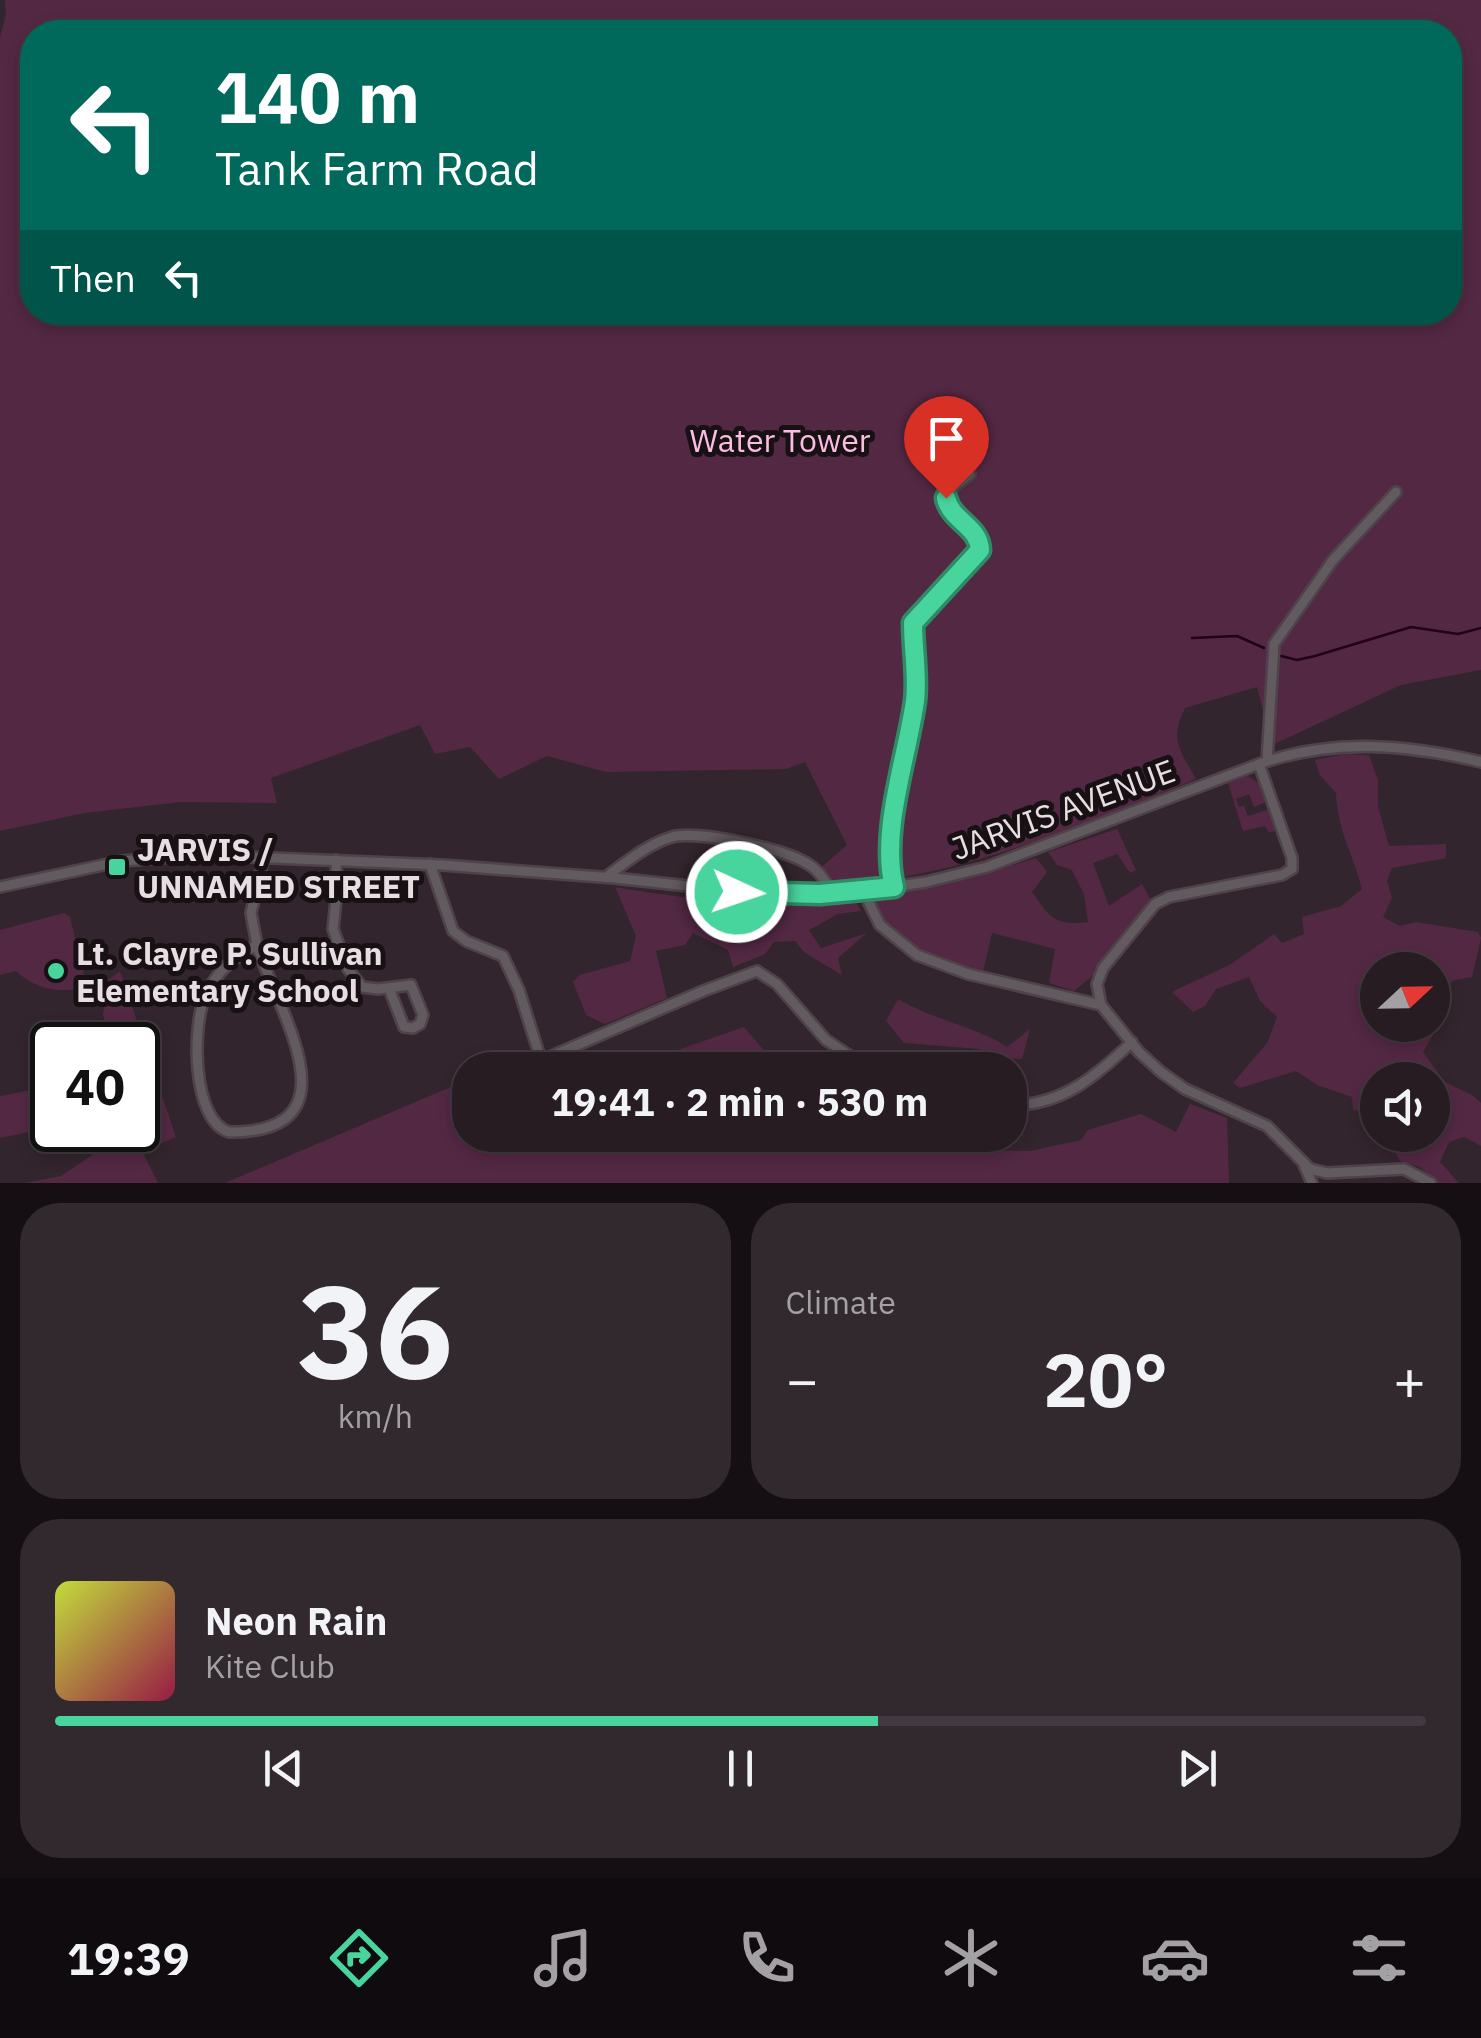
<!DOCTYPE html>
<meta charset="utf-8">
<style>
body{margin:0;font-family:"IBM Plex Sans",sans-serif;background:#32292f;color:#f1f3f6;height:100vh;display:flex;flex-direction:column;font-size:38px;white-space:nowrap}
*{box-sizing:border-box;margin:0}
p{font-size:32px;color:#a4a1a5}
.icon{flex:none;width:55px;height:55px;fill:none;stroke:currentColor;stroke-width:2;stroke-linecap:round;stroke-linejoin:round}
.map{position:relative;height:1183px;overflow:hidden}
.side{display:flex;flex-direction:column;gap:20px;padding:20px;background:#150f13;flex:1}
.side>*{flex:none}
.hud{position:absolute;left:20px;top:20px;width:1442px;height:305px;border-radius:40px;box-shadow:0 5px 15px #0003,0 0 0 2px #423a40;background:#00695c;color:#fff;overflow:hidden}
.needle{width:65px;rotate:68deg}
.buttons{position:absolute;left:1360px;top:952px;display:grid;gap:20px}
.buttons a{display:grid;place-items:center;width:90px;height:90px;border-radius:50%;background:#261c22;box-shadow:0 5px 15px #0003,0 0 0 2px #423a40;font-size:50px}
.speed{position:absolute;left:30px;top:1022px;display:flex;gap:20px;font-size:50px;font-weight:700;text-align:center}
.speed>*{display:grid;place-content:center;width:130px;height:130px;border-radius:50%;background:#261c22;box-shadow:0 5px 15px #0003,0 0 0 2px #423a40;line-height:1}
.speed .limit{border:5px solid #111;border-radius:15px;background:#fff;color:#111}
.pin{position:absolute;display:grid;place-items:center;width:85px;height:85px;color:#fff;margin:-102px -42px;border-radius:50% 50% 50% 0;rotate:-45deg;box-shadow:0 0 10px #0007}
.pin .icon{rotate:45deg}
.me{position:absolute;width:110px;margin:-55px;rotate:93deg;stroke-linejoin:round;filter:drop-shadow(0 0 8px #0008)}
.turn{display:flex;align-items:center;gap:35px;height:210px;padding:0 30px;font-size:45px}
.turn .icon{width:130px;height:130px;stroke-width:2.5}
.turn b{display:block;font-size:70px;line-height:85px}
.then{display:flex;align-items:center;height:95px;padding:0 30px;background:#0003;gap:20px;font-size:38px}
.big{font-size:75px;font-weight:700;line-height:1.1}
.side .tile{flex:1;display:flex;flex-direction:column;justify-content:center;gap:15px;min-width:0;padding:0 35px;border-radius:40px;background:#32292f}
.side .dial{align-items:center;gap:0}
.dial b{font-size:130px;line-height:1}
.song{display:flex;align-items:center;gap:30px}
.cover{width:120px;height:120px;border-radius:15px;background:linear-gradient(135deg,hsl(70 70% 55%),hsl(340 70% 35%))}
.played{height:10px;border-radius:5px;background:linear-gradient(90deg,#48d49d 60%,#423a40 60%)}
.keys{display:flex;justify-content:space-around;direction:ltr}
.heat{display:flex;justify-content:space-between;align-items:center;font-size:55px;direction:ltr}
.side .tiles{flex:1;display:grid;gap:20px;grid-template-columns:1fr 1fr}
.tile:last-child{grid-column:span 2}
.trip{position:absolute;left:452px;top:1052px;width:575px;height:100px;border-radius:40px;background:#261c22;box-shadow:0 5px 15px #0003,0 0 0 2px #423a40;font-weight:700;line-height:100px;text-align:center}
.tabs{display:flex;height:160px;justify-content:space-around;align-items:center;background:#0f0b0e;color:#a4a1a5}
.tabs .icon{width:70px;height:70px}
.tabs .active{color:#48d49d}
.tabs b{font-size:45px;color:#f1f3f6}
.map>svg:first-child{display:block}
</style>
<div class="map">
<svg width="1481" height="1183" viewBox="0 0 1481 1183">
<rect width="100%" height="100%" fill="#33252d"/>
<g fill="#532843" fill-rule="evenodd">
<path d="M 5,0 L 1481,0 L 1481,670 L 1401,685 L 1272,745 L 1257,687 L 1185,708 C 1169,741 1180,750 1196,779 C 1079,827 963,876 836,886 L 819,869 L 847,845 L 805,762 L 786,769 L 606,772 L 547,756 L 499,779 L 470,747 L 435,754 L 420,725 L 271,778 L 277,803 L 180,802 L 85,813 L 0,831 L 0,37 L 6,14 ZM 32,32 L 1450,32 L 1450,312 L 32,312 Z"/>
<path d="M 1345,754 L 1369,755 L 1378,780 L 1378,807 L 1389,846 L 1446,844 L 1446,858 L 1392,868 L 1387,880 L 1392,898 L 1383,917 L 1400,926 L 1416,922 L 1478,932 L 1481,938 L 1472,977 L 1455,980 L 1442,988 L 1433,1003 L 1434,1033 L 1423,1052 L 1445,1082 L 1472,1095 L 1481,1103 L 1481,1146 L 1464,1137 L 1449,1142 L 1440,1162 L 1459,1183 L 1436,1183 L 1420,1167 L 1400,1161 L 1395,1151 L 1397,1135 L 1432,1135 L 1432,1080 L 1378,1080 L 1377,1114 L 1353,1110 L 1352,1097 L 1317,1085 L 1296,1071 L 1240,1088 L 1233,1083 L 1267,1043 L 1277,1017 L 1260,1001 L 1249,977 L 1216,989 L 1205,1006 L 1193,1012 L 1172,992 L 1231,964 L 1274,934 L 1282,943 L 1304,934 L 1302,917 L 1341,906 L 1362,889 C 1353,854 1337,829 1336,793 L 1320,775 L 1315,760 ZM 1378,970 L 1432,970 L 1432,1025 L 1378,1025 Z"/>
<path d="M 1248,776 L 1260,784 L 1266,802 L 1254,807 L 1249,794 L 1236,799 L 1239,807 L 1244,806 L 1248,816 L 1270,809 L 1277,831 L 1269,832 L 1265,826 L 1243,831 L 1228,783 Z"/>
<path d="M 1117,829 L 1136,870 L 1130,873 L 1117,854 L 1093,863 L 1109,906 L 1142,884 L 1151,900 L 1095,974 L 1074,991 L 1049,983 L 1055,949 L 992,933 L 983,972 C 941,967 895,946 874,909 L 877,899 L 884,895 L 970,878 L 1036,858 L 1047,872 L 1032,892 C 1051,919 1055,926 1088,922 L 1084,894 L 1072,870 L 1057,865 L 1048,852 Z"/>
<path d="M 615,887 C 701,902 769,906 856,902 L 861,911 L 838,914 L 809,930 L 821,948 L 867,933 L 838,958 L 842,975 L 805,953 L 795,941 L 774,942 L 765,954 L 733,967 L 728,950 L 693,933 L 685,945 L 656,951 L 667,998 L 605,1024 L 586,1015 L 573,982 L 580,975 L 630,961 L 636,936 Z"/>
<path d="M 64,913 L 70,917 L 87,987 C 61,994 36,990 16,971 L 0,975 L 0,930 Z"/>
<path d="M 120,971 L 176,1137 L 142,1151 L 158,1183 L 24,1183 L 61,1176 L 123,1134 L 124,1130 L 138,1130 L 138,1045 L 111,1045 L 103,1015 L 108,980 Z"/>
<path d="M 898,999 C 933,1020 973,1025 1007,1047 L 1030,1029 L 1022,1059 L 999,1057 L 988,1061 L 979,1049 L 904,1043 L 886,1021 Z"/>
<path d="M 744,1027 L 781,1070 L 620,1070 Z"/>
<path d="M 467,1080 L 470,1086 L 470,1135 L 501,1136 L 891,1135 L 902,1148 L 1030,1151 L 1081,1140 L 1088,1130 L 1141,1114 L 1176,1132 L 1190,1104 L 1227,1118 L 1229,1183 L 225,1183 Z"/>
<path d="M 52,1086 L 52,1127 L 0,1138 L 0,1096 Z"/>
</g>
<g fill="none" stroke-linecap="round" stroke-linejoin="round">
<g stroke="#210117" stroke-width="2.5">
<path d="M 1192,638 L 1237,636 L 1264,648"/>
<path d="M 1281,656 L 1297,660 L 1315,656 L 1411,627 L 1458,634 L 1481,628"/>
</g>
<defs>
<g id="minor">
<path d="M 1267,761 L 1274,644 L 1333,560 L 1396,492"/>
<path d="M 336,860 L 337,890 L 333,929 L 348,969 L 362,987 L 378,989 L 411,985 L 423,1015 L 420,1024 L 413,1028 L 404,1027 L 389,988"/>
<path d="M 430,864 L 453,931 L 466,941 L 503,956 L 519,990 L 541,1060"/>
<path d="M 606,877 C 626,862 648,844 672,837 C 698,830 786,849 808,864 C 820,871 826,882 832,894"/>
<path d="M 0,887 L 122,861 L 202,855 L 442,865 L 614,878 L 754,893 L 859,892 L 926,882 L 987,867 L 1259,764 C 1332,738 1406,744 1481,762"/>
<path d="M 894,887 C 880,830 907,758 915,701 C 918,676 913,649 913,623 L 980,550 L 977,535 L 947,505 L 948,492 L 970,474 L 953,442 L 944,433"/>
<path d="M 867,891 L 869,903 L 880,925 L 917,955 L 968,974 L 1101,1005 L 1139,1052 L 1161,1072 L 1185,1089 L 1267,1126 L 1310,1169 L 1327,1173 L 1404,1169 L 1431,1183"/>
<path d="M 257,945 C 275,1007 362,1133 229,1132 C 191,1120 192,1024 206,994 C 217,971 235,956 257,945 L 251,913 L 264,857"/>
<path d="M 1101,1005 L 1097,984 L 1103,968 L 1155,904 L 1169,897 L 1282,875 L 1292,869 L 1292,858 L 1259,764"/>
<path d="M 519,1070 L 703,991 L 757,971 L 777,984 L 826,1040 L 871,1070"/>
<path d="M 1010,1105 C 1062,1106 1096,1076 1132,1042"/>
<path d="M 1304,1165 L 1312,1183"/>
</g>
</defs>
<use href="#minor" stroke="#50424a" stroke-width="14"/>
<use href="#minor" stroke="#615a5e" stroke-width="9"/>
</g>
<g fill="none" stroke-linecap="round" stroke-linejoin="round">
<defs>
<path id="route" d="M 737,892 L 820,894 L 894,887 C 880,831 907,758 915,701 C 918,676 913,649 913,623 L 980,550 C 979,526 951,521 946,498"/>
</defs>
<use href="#route" stroke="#2f8a66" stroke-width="25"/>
<use href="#route" stroke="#48d49d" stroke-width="18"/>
</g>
<g fill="#48d49d" stroke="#171114" stroke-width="4">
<rect x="107" y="857" width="20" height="20" rx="5"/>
<circle cx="56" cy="971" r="10"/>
</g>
<g text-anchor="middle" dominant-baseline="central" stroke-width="10" stroke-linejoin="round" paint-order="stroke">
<g font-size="32" fill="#fabce0" stroke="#171114">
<text x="780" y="440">Water Tower</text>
</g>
<g font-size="32" fill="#e7dde3" stroke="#171114">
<text transform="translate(1063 809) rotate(-20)">JARVIS AVENUE</text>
</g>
<g font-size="32" font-weight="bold" fill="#e7dde3" stroke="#171114" text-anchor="start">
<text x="137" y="849">JARVIS /<tspan x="137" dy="37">UNNAMED STREET</tspan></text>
<text x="76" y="953">Lt. Clayre P. Sullivan<tspan x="76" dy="37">Elementary School</tspan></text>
</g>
</g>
</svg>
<div class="buttons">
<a><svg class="needle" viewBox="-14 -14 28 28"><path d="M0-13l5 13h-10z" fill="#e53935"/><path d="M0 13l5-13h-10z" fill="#a4a1a5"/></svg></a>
<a><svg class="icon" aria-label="sound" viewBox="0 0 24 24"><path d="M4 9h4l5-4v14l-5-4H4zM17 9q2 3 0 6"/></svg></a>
</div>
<div class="speed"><div class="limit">40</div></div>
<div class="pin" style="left:946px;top:498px;background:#d93025"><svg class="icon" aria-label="arrive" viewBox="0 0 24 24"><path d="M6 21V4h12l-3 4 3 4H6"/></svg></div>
<svg class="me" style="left:737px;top:892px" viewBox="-20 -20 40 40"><circle r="17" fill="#48d49d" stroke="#fff" stroke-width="3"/><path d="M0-11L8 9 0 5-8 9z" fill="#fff"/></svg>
<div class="trip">19:41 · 2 min · 530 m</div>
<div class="hud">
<div class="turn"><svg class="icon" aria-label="left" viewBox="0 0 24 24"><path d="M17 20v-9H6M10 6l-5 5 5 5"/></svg><div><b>140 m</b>Tank Farm Road</div></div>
<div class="then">Then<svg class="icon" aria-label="left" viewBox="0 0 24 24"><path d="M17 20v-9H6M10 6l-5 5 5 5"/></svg></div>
</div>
</div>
<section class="side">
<div class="tiles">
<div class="tile dial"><b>36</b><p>km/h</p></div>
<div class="tile"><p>Climate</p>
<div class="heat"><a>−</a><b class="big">20°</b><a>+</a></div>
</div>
<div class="tile">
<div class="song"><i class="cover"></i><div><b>Neon Rain</b><p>Kite Club</p></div></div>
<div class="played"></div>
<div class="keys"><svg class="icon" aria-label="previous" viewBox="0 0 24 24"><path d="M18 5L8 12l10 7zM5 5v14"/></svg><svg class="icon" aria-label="pause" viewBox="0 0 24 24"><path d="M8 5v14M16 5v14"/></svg><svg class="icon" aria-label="next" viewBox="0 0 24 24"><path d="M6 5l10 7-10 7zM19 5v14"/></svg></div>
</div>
</div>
</section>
<nav class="tabs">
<b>19:39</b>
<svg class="icon active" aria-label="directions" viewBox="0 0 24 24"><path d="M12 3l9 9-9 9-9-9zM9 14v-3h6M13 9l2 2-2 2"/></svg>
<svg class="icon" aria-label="music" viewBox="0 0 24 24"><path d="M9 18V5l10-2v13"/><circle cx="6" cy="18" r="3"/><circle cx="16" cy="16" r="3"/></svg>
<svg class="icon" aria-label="phone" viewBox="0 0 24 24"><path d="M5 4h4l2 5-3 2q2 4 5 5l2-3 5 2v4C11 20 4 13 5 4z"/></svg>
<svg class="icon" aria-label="climate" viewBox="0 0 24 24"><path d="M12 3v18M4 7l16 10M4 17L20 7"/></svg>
<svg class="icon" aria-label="car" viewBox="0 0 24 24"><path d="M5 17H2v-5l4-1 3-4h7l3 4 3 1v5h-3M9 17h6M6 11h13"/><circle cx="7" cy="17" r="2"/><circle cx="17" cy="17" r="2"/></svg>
<svg class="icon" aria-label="filters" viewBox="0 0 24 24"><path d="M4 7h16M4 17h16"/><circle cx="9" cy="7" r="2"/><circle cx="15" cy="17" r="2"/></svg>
</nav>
